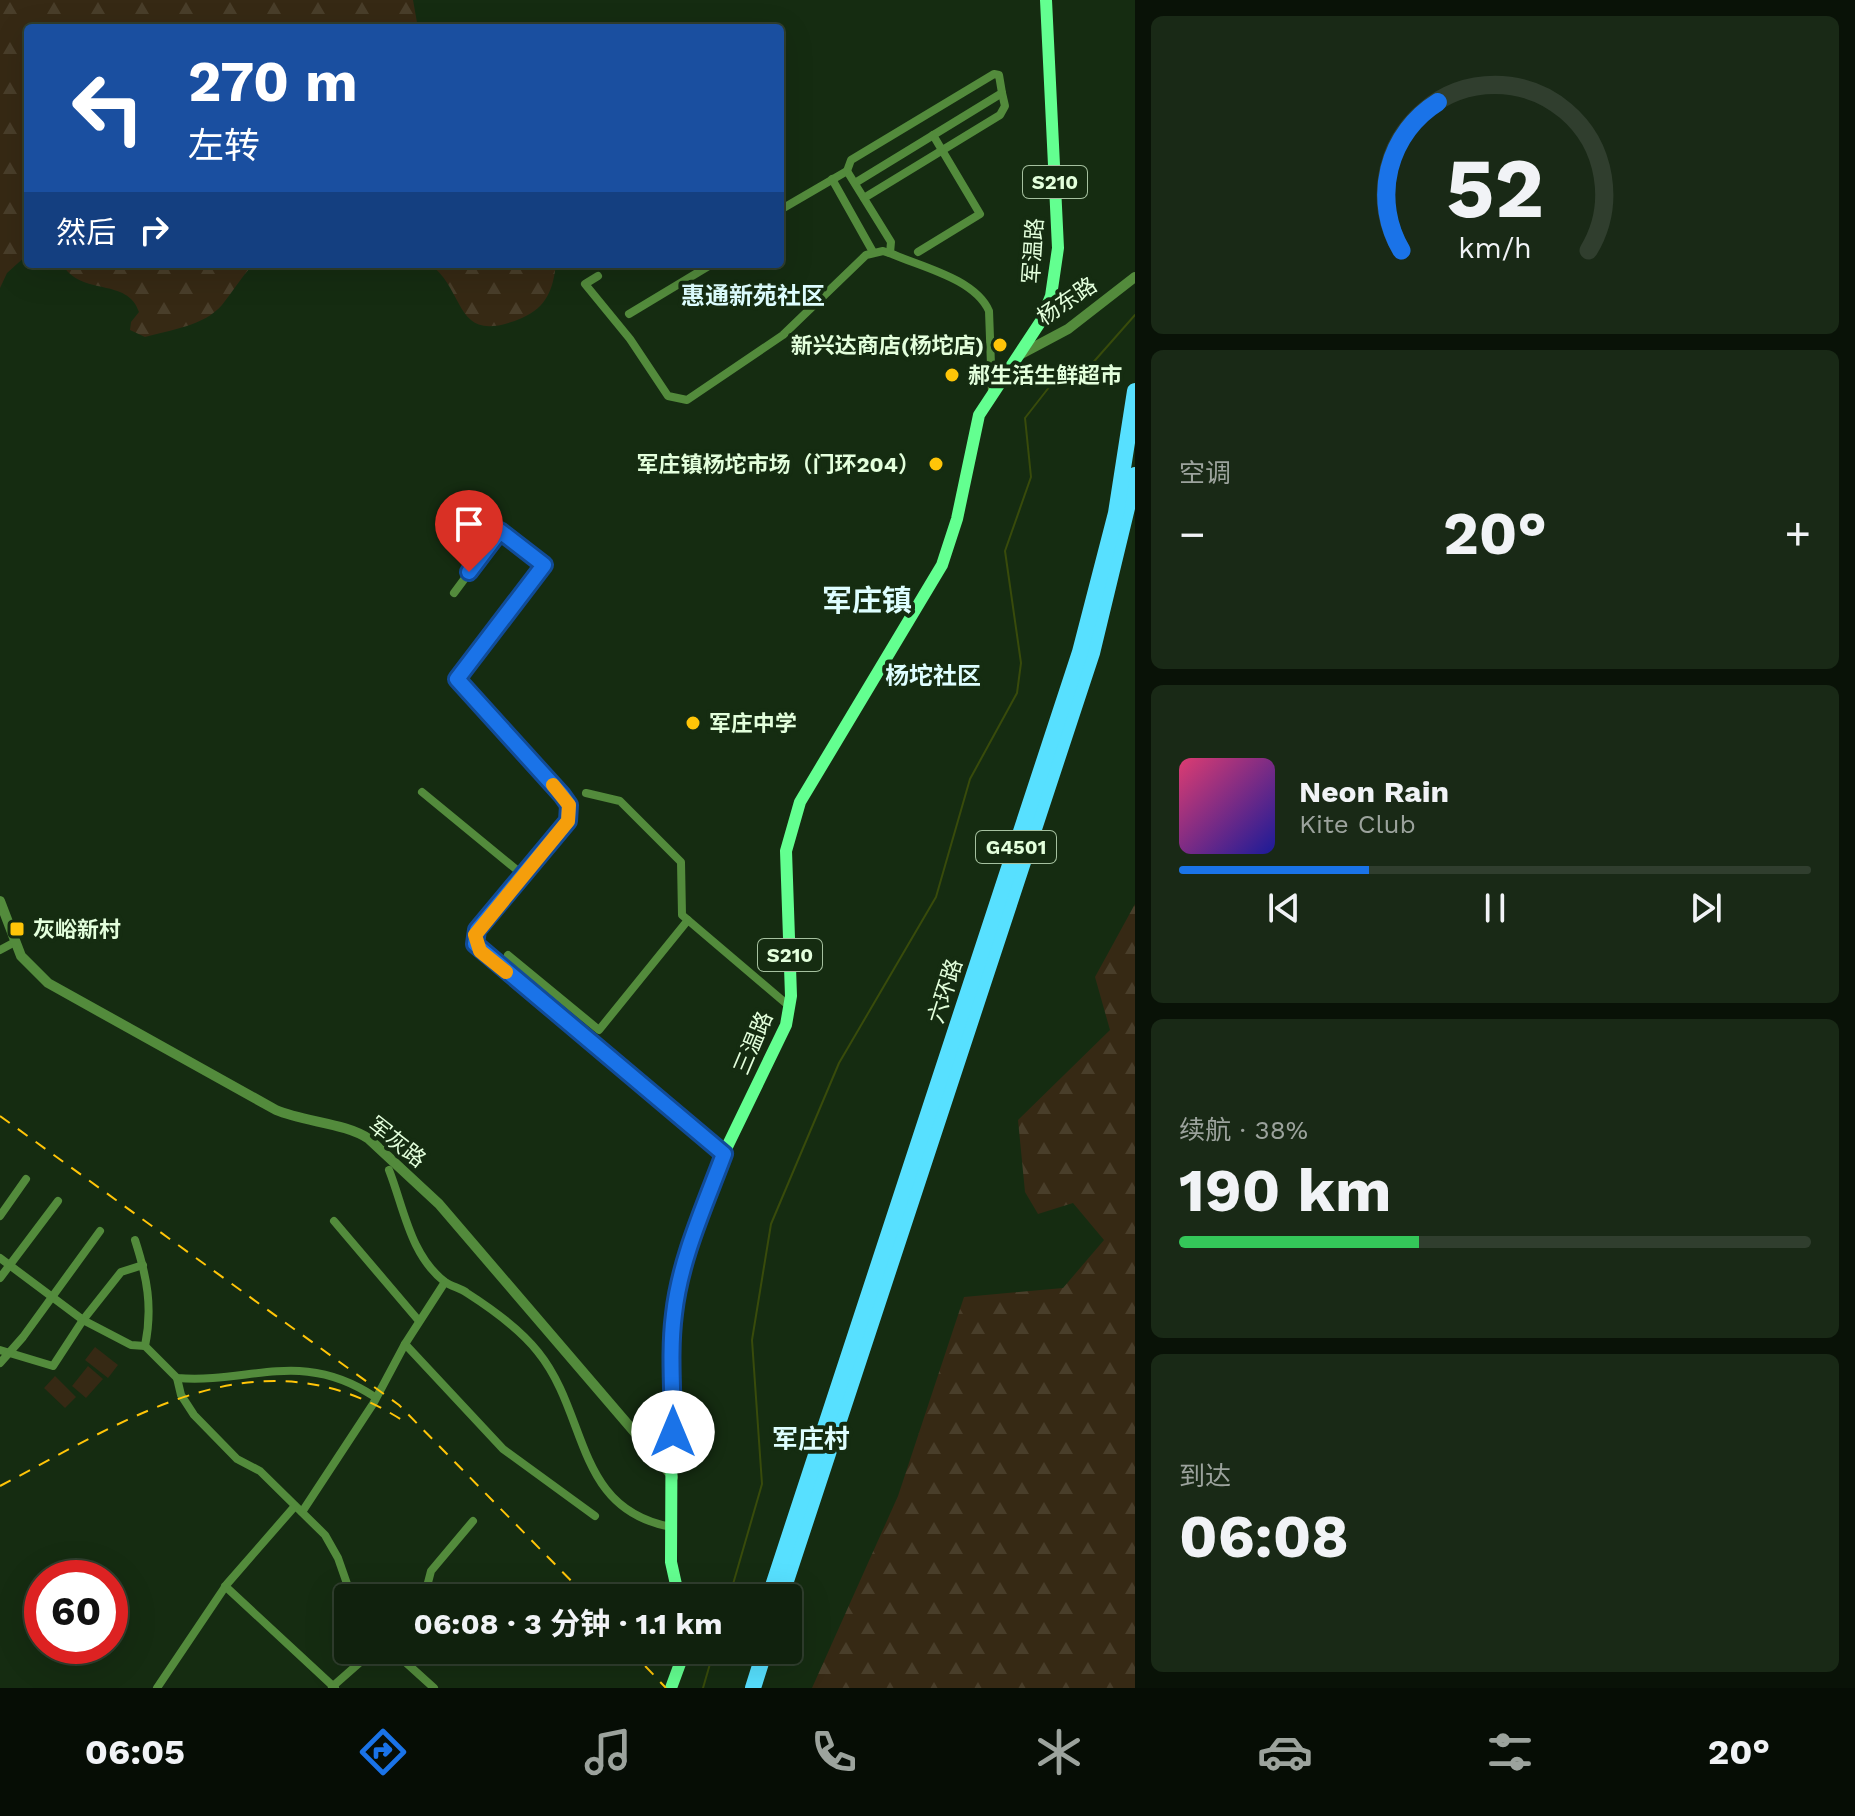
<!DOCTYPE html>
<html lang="zh">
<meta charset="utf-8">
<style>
body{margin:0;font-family:"Work Sans","Noto Sans SC",sans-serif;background:#192916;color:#f1f3f6;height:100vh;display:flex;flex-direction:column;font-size:30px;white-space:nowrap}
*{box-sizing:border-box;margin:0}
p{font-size:26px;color:#9ca39d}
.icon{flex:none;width:44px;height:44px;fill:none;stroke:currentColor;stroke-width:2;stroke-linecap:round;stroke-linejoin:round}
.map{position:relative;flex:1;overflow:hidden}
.details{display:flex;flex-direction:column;gap:16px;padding:16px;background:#091207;width:720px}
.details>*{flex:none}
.guide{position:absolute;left:24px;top:24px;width:760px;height:244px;border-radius:8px;box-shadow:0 8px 32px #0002,0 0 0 2px #303e2e;background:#1a4fa0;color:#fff;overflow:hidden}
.speed{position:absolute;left:24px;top:1560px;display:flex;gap:16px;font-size:40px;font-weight:700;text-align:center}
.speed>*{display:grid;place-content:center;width:104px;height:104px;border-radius:50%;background:#10210d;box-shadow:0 8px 32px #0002,0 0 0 2px #303e2e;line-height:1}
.speed .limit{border:12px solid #d22;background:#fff;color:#111}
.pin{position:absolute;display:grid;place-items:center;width:68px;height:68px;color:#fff;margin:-82px -34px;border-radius:50% 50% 50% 0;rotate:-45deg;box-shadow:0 0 8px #0007}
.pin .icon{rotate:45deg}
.me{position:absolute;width:88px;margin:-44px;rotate:0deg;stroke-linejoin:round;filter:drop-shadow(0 0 6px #0008)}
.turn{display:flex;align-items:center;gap:28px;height:168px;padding:0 32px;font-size:36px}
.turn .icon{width:104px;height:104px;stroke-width:2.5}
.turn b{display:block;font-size:56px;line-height:68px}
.then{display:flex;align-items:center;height:76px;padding:0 32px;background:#0003;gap:16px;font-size:30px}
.big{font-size:60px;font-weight:700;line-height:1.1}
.details .card{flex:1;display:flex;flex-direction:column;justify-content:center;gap:12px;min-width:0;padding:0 28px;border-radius:12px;background:#192916}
.details .dial{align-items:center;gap:0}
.dial svg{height:208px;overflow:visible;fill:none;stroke:#303e2e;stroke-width:7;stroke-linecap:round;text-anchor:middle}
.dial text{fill:#f1f3f6;stroke:none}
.song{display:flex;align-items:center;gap:24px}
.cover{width:96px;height:96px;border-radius:12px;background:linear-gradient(135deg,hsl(340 70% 55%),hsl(240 70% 35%))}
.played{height:8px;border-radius:4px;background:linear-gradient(90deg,#1a73e8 30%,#303e2e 30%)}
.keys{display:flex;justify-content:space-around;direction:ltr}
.heat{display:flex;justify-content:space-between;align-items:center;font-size:44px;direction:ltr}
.charge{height:12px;border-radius:6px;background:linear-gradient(90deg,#34c759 38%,#303e2e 0)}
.trip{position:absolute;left:334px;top:1584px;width:468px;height:80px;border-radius:8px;background:#10210d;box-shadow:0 8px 32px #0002,0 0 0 2px #303e2e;font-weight:700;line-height:80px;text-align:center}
.tab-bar{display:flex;height:128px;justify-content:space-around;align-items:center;background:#060d05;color:#9ca39d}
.tab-bar .icon{width:56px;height:56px}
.tab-bar .current{color:#1a73e8}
.tab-bar b{font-size:36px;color:#f1f3f6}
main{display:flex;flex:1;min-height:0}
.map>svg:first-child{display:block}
</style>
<main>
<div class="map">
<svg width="1135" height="1688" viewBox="0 0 1135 1688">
<defs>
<pattern id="forest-firs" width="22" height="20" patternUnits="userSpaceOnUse" patternTransform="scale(2)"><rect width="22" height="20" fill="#362914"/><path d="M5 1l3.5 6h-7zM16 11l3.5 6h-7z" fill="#493e2a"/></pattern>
</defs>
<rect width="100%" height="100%" fill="#152c11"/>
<g fill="url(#forest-firs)">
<path d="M 0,0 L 413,0 L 418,28 L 28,28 L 28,254 L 7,273 L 0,288 Z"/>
<path d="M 62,264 L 253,264 C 242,277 232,292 222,305 C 204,326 170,330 145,337 L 130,330 L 131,322 L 139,312 C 128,277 81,297 62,264 Z"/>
<path d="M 430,264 L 556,264 C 553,289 547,307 522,318 C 453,347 468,293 430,264 Z"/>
<path d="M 1135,904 L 1135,1688 L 812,1688 L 898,1496 L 964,1297 L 1063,1288 L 1104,1240 L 1073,1203 L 1038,1214 L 1025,1192 L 1018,1120 L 1110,1030 L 1095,977 Z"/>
</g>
<g fill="#362914">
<path d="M 95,1347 L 118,1365 L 108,1378 L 85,1360 Z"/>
<path d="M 88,1366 L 103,1379 L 86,1398 L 72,1386 Z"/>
<path d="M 55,1376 L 76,1397 L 65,1408 L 44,1388 Z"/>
</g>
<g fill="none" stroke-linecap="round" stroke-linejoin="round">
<g stroke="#384b0b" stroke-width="2">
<path d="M 729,1598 L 762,1484 L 752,1340 L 771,1224 L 839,1063 L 936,897 L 970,779 L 1017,693 L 1021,663 L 1005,551 L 1031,477 L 1025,418 L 1050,386 L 1090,366 L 1135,315"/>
<path d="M 703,1688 L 714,1650"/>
</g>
<g stroke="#538b3c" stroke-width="8">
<path d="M 847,171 L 891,242 L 890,253"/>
<path d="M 832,179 L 873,252"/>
<path d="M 864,198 L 1000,115 L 1005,106 L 1002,93"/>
<path d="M 780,210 L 847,171 L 851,160 L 994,74 L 999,75 L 1002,93 L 855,183"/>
<path d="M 918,252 L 980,214 L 933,135"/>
<path d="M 598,276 L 585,284 L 630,339 L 668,396 L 687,400 L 783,335 L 866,255 L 883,251 L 892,254 C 922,267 975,279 989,311 L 992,392"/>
<path d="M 629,314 L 712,264"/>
<path d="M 454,593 L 500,531 L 544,565 L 457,679 L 562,795 L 569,805 L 568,821 L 477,930 L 475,944 L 724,1154"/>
<path d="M 422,792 L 523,875"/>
<path d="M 586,793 L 620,801 L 681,862 L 682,915 L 789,1006"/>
<path d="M 0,950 L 15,942"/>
<path d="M 508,955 L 599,1030 L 688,920"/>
<path d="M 389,1170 C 404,1208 410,1255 445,1282 C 452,1287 461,1288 467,1293 C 492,1309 519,1328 538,1352 C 589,1415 574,1509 671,1527"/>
<path d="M 0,1216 L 26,1179"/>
<path d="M 334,1221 L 419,1321"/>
<path d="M 135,1240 C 147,1277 153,1307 145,1346"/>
<path d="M 0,1258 L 83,1320 L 121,1272 L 143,1265"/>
<path d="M 0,1278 L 58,1201"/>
<path d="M 405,1344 L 503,1449 L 595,1516"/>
<path d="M 0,1350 L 53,1366 L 83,1320 L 131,1345 L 145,1346 L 177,1378 C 251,1384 301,1348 375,1397"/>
<path d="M 0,1363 L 23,1337 L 100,1231"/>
<path d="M 177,1378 L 181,1395 L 194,1415 L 237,1459 L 260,1471 L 325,1535 L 338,1558 L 352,1598"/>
<path d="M 302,1512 L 373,1404 L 405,1344 L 445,1282"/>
<path d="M 225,1586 L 335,1688"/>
<path d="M 424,1598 L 431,1571 L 473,1521"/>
<path d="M 392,1650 L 434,1688"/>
<path d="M 332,1687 L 374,1650"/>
<path d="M 157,1688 L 227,1584 L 295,1506"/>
</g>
<g stroke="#538b3c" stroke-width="10">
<path d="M 1021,354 L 1068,329 L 1135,277"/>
<path d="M 0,901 L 21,956 L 48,983 L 276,1110 C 304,1122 346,1123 369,1139 L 439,1204 L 673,1477"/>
</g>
<g stroke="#63ff90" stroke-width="12">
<path d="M 679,1598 L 671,1562 L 672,1341 L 676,1299 L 696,1228 L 725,1151 L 786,1025 L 791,996 L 786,851 L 800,802 L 942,565 L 957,519 L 979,415 L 1041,321 L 1051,296 L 1058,248 L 1046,0"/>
<path d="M 671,1688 L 685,1650"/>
</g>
<g stroke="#57e0ff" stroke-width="16">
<path d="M 784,1587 L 1092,653 L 1135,475"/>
<path d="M 769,1598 L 1080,652 L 1116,513 L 1135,391"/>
<path d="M 753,1688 L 765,1650"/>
</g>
<g stroke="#ffc508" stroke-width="2" stroke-dasharray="12 10" stroke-linecap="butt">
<path d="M 0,1116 L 399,1405 L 588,1598"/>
<path d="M 0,1486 C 133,1417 262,1326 408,1424"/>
<path d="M 630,1650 L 666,1688"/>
</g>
</g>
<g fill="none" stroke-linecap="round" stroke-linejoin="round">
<defs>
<path id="route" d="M 469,572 L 500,531 L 544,565 L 457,679 L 562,795 L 569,805 L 568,821 L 477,930 L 475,944 L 724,1154 C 705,1205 680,1259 674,1314 C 669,1353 673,1393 673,1432"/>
</defs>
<use href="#route" stroke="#114b97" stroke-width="20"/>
<use href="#route" stroke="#1a73e8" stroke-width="14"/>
<path stroke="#f59e0b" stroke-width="14" d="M 506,972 L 480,951 L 475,935 L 568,821 L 569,805 L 553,785"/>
</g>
<g fill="#ffc508" stroke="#152c11" stroke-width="3">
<circle cx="1000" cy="345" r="8"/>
<circle cx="952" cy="375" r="8"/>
<circle cx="936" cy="464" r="8"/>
<circle cx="693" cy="723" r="8"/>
<rect x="9" y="921" width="16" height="16" rx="4"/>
</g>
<g text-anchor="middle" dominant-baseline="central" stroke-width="8" stroke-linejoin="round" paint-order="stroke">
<g fill="#152c11" stroke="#a5c09f" stroke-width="2">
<rect x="1023" y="166" width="64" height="32" rx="6"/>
<rect x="976" y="831" width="80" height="32" rx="6"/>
<rect x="758" y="939" width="64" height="32" rx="6"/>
</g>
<g font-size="20" font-weight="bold" fill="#e3ffdc">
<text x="1055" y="182">S210</text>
<text x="1016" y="847">G4501</text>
<text x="790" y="955">S210</text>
</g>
<g font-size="22" fill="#e3ffdc" stroke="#152c11">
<text transform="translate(1033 251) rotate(-86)">军温路</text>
<text transform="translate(1067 301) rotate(-34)">杨东路</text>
<text transform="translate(945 991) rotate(-72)">六环路</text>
<text transform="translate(753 1043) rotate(-67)">三温路</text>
<text transform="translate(397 1142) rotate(38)">军灰路</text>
</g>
<g font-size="22" font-weight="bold" fill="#e3ffdc" stroke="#152c11" text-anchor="start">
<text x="984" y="345" text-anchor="end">新兴达商店(杨坨店)</text>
<text x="968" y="375">郝生活生鲜超市</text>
<text x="920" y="464" text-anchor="end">军庄镇杨坨市场（门环204）</text>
<text x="709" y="723">军庄中学</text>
<text x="33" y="929">灰峪新村</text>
</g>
<g font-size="24" font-weight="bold" fill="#defeff" stroke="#152c11">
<text x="753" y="296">惠通新苑社区</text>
<text x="933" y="676">杨坨社区</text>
</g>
<g font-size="26" font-weight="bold" fill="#defeff" stroke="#152c11">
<text x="811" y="1439">军庄村</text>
</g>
<g font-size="30" font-weight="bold" fill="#defeff" stroke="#152c11">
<text x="867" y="600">军庄镇</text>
</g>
</g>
</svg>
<div class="speed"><div class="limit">60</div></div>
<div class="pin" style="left:469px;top:572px;background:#d93025"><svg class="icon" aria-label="arrive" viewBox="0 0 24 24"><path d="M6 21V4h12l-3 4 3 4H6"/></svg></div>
<svg class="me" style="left:673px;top:1432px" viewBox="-20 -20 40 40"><circle r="19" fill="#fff"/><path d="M0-13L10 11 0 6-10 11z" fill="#1a73e8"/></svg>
<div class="trip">06:08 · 3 分钟 · 1.1 km</div>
<div class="guide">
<div class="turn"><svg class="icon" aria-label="left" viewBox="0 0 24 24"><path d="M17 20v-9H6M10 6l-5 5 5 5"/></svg><div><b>270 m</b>左转</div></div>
<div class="then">然后<svg class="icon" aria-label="right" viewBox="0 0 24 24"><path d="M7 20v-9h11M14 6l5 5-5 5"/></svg></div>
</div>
</div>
<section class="details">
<div class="card dial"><svg viewBox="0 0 100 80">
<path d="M14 69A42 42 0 1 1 86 69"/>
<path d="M14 69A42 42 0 0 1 28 12" stroke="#1a73e8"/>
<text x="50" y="56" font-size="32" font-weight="700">52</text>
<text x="50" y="72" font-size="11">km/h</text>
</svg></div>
<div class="card"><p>空调</p>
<div class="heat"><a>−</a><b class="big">20°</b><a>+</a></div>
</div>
<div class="card">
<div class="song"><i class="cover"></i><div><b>Neon Rain</b><p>Kite Club</p></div></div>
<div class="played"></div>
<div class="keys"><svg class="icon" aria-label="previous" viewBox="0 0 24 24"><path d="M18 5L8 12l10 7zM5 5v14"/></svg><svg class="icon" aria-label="pause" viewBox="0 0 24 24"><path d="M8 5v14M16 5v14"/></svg><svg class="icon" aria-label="next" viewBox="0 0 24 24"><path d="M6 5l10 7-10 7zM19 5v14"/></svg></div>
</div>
<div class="card"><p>续航 · 38%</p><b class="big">190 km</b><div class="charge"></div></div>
<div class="card"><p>到达</p><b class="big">06:08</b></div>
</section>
</main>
<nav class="tab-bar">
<b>06:05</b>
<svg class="icon current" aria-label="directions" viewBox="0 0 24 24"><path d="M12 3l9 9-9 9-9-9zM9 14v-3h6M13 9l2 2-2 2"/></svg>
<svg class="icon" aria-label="music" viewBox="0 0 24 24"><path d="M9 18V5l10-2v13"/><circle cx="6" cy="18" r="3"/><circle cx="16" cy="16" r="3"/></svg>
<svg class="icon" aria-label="phone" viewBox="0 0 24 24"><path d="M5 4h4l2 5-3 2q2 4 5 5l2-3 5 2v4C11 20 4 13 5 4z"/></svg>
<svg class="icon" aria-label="climate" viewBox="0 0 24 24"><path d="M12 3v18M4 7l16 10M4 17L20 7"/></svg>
<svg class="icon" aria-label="car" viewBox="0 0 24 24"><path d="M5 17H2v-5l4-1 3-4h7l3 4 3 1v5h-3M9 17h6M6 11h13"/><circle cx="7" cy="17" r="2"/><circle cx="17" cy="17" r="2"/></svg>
<svg class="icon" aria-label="filters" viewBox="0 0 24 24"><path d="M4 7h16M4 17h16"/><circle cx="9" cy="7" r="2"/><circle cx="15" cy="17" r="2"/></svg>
<b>20°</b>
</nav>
